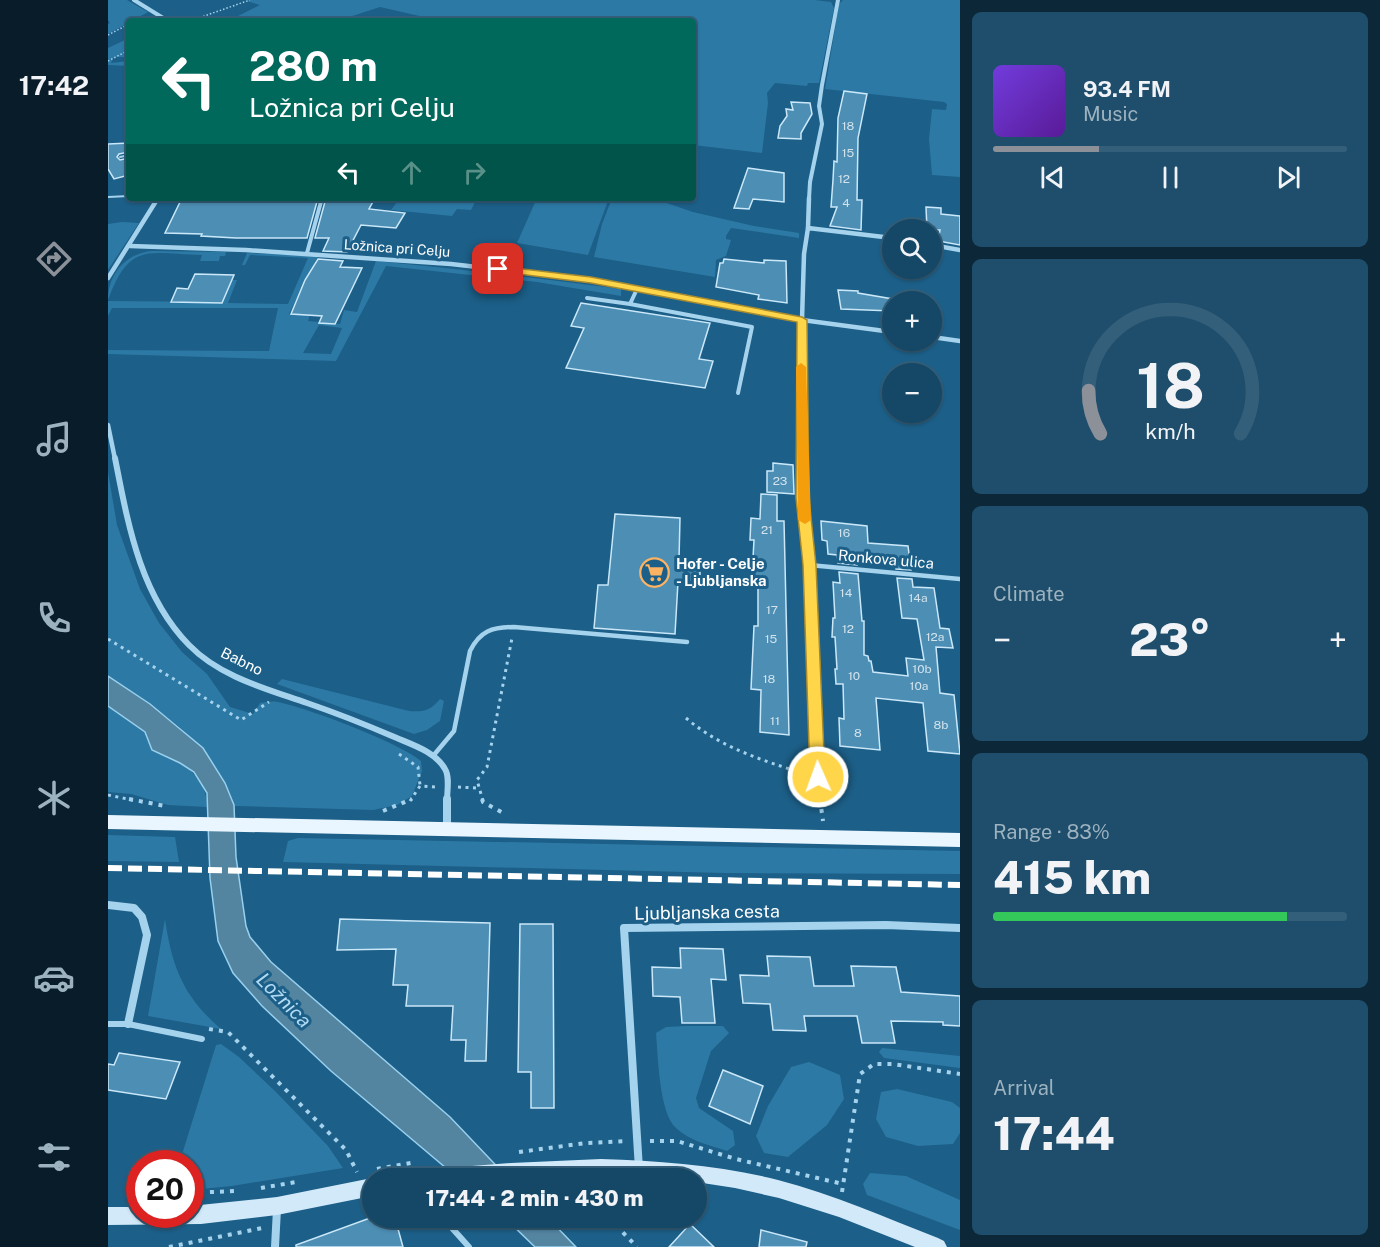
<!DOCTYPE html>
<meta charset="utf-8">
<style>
body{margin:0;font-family:"Public Sans",sans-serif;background:#1e4e6c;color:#f1f3f6;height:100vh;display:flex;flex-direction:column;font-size:22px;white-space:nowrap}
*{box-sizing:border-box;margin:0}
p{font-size:20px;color:#9db2bf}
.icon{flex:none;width:33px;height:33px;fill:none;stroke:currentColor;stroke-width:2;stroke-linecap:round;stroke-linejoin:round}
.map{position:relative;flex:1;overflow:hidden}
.side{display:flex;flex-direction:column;gap:12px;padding:12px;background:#0c2738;width:420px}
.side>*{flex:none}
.top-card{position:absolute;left:18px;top:18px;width:570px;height:183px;border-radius:6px;box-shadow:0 2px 4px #0004,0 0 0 2px #345f7a;background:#00695c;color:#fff;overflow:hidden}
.fabs{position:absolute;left:774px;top:219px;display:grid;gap:12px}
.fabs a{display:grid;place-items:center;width:60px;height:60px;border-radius:50%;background:#154766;box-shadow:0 2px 4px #0004,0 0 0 2px #345f7a;font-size:30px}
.speed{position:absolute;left:18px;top:1150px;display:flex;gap:12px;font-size:30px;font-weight:700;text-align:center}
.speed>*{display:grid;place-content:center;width:78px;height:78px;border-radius:50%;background:#154766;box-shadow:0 2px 4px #0004,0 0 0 2px #345f7a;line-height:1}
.speed .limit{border:9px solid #d22;background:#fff;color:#111}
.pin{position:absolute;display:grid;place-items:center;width:51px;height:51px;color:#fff;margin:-26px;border-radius:12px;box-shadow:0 3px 9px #0006}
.me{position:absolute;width:66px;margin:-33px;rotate:358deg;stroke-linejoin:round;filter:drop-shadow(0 0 4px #0008)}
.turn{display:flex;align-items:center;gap:21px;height:126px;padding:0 24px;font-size:27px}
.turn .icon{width:78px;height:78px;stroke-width:2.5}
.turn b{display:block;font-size:42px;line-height:51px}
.lanes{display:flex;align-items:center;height:57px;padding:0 24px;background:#0003;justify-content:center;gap:30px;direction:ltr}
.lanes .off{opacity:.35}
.big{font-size:45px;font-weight:800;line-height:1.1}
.side .widget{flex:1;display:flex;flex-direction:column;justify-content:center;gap:9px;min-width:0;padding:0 21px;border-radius:9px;background:#1e4e6c}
.side .dial{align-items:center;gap:0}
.dial svg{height:156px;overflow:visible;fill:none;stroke:#345f7a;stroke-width:7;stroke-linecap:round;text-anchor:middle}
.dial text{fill:#f1f3f6;stroke:none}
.song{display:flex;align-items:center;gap:18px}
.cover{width:72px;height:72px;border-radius:9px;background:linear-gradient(135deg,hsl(260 70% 55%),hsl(270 70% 35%))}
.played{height:6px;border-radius:3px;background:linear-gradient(90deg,#8c9099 30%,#345f7a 30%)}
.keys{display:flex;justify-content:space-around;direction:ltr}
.heat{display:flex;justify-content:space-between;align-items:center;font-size:33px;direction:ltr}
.charge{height:9px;border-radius:4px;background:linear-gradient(90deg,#34c759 83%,#345f7a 0)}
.trip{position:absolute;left:254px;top:1168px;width:345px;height:60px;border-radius:30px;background:#154766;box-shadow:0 2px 4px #0004,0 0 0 2px #345f7a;font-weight:800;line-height:60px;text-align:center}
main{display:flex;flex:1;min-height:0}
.tabs{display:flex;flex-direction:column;width:108px;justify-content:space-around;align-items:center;background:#081c29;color:#9db2bf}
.tabs .icon{width:42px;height:42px}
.tabs .active{color:#8c9099}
.tabs b{font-size:27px;color:#f1f3f6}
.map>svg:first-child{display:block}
</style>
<main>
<nav class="tabs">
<b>17:42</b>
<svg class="icon active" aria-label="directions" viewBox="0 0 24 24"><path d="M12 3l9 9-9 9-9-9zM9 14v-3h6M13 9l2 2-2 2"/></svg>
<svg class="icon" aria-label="music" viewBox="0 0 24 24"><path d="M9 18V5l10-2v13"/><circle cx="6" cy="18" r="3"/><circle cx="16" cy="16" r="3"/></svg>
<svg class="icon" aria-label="phone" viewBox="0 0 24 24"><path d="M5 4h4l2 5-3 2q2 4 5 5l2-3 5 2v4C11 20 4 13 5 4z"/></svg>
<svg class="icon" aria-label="climate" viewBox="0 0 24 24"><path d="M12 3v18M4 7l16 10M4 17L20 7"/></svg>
<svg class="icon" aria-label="car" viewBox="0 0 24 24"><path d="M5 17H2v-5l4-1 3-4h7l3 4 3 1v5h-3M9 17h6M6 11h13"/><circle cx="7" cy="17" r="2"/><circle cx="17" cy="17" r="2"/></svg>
<svg class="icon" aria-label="filters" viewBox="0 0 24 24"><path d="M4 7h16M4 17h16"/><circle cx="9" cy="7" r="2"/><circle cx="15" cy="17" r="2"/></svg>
</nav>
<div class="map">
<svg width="852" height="1247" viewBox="0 0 852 1247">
<rect width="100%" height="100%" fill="#1c5f88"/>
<g fill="#2c79a5" fill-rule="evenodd">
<path d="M 0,0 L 19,0 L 40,12 L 0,34 L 0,24 L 2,23 L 0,20 Z"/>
<path d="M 143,0 L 707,0 L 723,2 L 726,8 L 711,83 L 700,83 L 699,86 L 667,83 L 659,93 L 660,103 L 654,153 L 585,145 L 585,21 L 312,21 L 316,17 L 272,7 L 229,21 L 144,21 L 126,18 L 152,5 L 138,1 Z"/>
<path d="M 735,0 L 852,0 L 852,177 L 824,175 L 821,139 L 824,109 L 838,110 L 839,104 L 836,102 L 717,89 L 731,4 Z"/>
<path d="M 21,38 L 21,57 L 6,57 L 3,63 L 21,61 L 21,66 L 0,65 L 0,48 Z"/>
<path d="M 292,198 L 369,198 L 363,210 L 349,209 L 344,216 L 283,210 Z"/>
<path d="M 429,198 L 501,198 L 480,255 L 409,243 Z"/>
<path d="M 504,198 L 544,198 L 585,212 L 646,226 L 691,233 L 691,238 L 623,228 L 618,236 L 618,239 L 623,240 L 618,256 L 608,260 L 607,277 L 486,257 L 494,224 Z"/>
<path d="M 14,222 L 31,223 L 0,270 L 0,224 Z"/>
<path d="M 44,251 L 118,252 L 117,256 L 112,256 L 111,261 L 92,261 L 94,255 C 39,254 22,241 0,300 C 0,274 18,253 44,251 Z"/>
<path d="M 139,253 L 210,256 L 181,314 L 194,315 L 203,294 L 208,295 L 200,321 L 232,324 L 236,310 L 249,312 L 268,261 C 350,269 432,278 513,289 L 513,296 L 429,282 L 278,266 L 228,361 L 0,354 L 0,350 L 161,351 L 170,308 L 4,308 L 0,316 L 0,301 L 115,302 L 124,280 L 129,280 L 120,303 L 180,304 L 200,258 L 142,255 L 137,265 L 134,265 ZM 211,325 L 234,328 L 223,354 L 195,353 Z"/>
<path d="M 0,472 L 9,525 L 32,589 L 51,623 L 74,652 L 99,674 L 122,707 L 145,714 L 152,703 C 158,702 164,701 170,702 C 200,708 292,743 313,761 L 314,771 L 304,796 L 289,805 L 265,810 L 127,806 C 105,743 54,711 0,677 Z"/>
<path d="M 174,679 L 301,711 C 316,712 322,711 332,699 L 336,701 L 332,721 L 319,730 L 306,734 L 169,684 Z"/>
<path d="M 0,707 L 37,732 L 40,741 C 65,760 99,771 99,807 L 60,805 L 23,794 L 0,792 Z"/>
<path d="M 0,835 L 67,837 L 71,862 L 0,861 Z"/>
<path d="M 190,838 L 852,851 L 852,874 L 616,873 L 175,862 L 180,841 Z"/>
<path d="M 57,919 C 64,968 76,997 113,1029 L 40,1016 Z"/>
<path d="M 577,1026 L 615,1026 L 621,1033 L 603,1051 L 588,1098 L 591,1108 L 625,1131 L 627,1145 L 619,1151 C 601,1145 582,1141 568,1128 C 551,1113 550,1056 548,1033 L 558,1027 Z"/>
<path d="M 113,1044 L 131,1057 L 167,1091 L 220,1146 L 235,1168 L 124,1186 L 83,1190 L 82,1164 L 71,1164 L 108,1045 Z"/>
<path d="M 774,1048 L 852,1056 L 852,1068 L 776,1058 L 771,1052 Z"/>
<path d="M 701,1062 L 732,1075 L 736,1099 L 719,1125 L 680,1157 L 656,1153 L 648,1136 L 660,1106 L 683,1067 Z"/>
<path d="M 789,1089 L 844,1102 L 852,1108 L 852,1133 L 845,1144 L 810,1146 L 778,1137 L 768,1119 L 773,1092 Z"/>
<path d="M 762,1173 L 798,1176 L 852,1200 L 852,1230 L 759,1195 L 755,1184 Z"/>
</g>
<g fill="#5384a0" stroke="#98d0ee" stroke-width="1.5">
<path d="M 0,676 L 42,704 L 95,748 L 117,783 L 126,805 L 128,857 L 138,926 L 142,937 L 163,962 L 342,1117 L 401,1179 L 351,1179 L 223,1071 L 154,1006 L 125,973 L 110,941 L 102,878 L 99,793 L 86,772 L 72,763 L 44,750 L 37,732 L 0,706 Z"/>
<path d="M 397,1218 L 440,1218 L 468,1247 L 427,1247 Z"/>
</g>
<g fill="#4d8eb4" stroke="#cae8f9" stroke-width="1.5">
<path d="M 736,91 L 759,94 L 750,138 L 749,200 L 754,200 L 753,230 L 722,226 L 729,207 L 723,207 L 725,180 L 726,161 L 729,162 L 730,118 Z"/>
<path d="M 683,102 L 702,103 L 704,114 L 693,133 L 693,139 L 670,138 L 672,126 L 679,116 L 678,109 L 685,110 Z"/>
<path d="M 21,143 L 21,152 L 11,154 L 9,157 L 12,160 L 21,158 L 21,175 L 6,179 L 0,169 L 0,144 Z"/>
<path d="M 640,168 L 676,173 L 676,202 L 645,199 L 641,209 L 626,208 Z"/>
<path d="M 74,198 L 210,198 L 199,238 L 128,238 L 93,236 L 94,234 L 57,233 Z"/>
<path d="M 218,198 L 267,198 L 261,209 L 297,213 L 288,228 L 253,225 L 239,252 L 215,251 L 221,238 L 207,238 Z"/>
<path d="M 818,207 L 833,208 L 833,214 L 852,216 L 852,245 L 830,241 L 832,230 L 819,230 Z"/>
<path d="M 210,259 L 235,261 L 232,267 L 254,268 L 227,324 L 211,323 L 214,316 L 183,314 L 197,280 Z"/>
<path d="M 616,259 L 656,263 L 656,260 L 678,261 L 679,303 L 650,299 L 651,295 L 608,287 L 612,263 L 615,263 Z"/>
<path d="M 87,274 L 126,275 L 114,303 L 63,302 L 69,288 L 80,289 Z"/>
<path d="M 730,290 L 750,291 L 750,293 L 803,302 L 784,302 L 784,311 L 733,309 Z"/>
<path d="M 473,303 L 602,323 L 591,359 L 605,361 L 597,388 L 458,368 L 476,328 L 463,326 Z"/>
<path d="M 665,463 L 685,465 L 686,494 L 659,492 L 659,471 L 665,471 Z"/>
<path d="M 653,494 L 669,495 L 669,521 L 676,521 L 681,735 L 652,732 L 653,690 L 643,689 L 646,626 L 650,626 L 650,577 L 644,576 L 646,540 L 642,540 L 643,518 L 652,519 Z"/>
<path d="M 507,514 L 572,518 L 571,560 L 592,561 L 592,584 L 570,582 L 567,634 L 486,628 L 490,585 L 500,585 Z"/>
<path d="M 713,521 L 759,526 L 760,543 L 800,546 L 803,570 L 788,569 L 787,561 L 751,558 L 748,558 L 749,565 L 730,563 L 729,555 L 720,554 L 719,541 L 714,540 Z"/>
<path d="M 731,572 L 750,574 L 754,621 L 756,621 L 756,655 L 760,656 L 761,661 L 763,661 L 765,672 L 800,676 L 798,658 L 816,660 L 809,619 L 794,618 L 789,578 L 804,579 L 805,587 L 826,588 L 832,628 L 841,629 L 845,648 L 828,647 L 832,693 L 846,695 L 852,754 L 820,751 L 815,703 L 768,698 L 772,750 L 732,746 L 731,718 L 736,719 L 735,684 L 728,684 L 727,669 L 729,669 L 727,637 L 724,637 L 725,618 L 727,618 L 725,582 L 732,583 Z"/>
<path d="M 232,919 L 382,923 L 378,1061 L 357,1061 L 358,1040 L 343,1040 L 345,1006 L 298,1006 L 300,985 L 285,985 L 288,949 L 229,950 Z"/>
<path d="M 412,924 L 445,924 L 446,1108 L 423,1108 L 423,1072 L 410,1072 Z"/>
<path d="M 572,948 L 615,949 L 618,980 L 603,979 L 607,1023 L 574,1023 L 572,997 L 545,996 L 544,967 L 573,968 Z"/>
<path d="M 659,956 L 702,957 L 706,986 L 746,986 L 743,966 L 788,967 L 793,992 L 852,996 L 852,1026 L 835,1025 L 835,1022 L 783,1021 L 787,1043 L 754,1043 L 749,1016 L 696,1016 L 698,1031 L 665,1030 L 662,1004 L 635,1003 L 632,975 L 661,976 Z"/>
<path d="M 11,1053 L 72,1062 L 58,1099 L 0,1090 L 0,1064 L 6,1065 Z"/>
<path d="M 615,1070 L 655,1086 L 642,1124 L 601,1106 Z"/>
<path d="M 262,1218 L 287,1218 L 295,1247 L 188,1247 L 188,1245 Z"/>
<path d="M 582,1224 L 606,1247 L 561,1247 Z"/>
<path d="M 653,1230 L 699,1242 L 698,1247 L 651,1247 Z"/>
</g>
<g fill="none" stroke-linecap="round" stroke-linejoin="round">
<g stroke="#a5d2ec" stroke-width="1.5" stroke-dasharray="1.5 2" stroke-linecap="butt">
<path d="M 28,21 L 35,17"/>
<path d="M 82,21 L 142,0"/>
<path d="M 0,35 L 21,24"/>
<path d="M 0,61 L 21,50"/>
</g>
<g stroke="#a5d2ec" stroke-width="3" stroke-dasharray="3 4.5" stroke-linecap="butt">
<path d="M 0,639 L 133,720 L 161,702"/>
<path d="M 578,718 C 613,748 654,760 697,774"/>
<path d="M 291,754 L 310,767 L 312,785"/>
<path d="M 710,786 L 712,801"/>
<path d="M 350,787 L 369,788"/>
<path d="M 0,795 L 29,801"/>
<path d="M 302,801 L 312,786 L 328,787"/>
<path d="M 375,801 L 369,780 L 379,767 L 404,638"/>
</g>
<g stroke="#a5d2ec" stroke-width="4" stroke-dasharray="4 6" stroke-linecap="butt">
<path d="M 21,799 L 57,806"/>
<path d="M 374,799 L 375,802 L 395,813"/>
<path d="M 712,799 L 715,821"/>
<path d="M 275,811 L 304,799"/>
<path d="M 101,1029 L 120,1032 L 238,1150 L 249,1172"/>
<path d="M 542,1141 L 569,1141 L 628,1159 L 735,1184"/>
<path d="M 411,1152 L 478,1143 L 518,1141"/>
<path d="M 269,1169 L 303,1163"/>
<path d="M 153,1188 L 188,1182"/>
<path d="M 734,1192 L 752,1074 L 766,1064 L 785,1064 L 852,1074"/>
<path d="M 82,1193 L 126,1191"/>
<path d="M 501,1218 L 529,1247"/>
<path d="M 61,1247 L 154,1228"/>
</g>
<g stroke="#a5d2ec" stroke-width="2">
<path d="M 12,157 L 21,155"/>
<path d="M 0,197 L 21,196"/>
</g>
<g stroke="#a5d2ec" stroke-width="4">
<path d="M 199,253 L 214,198"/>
<path d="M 529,289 L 522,304 L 644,327 L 630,393"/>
<path d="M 479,298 L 522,304"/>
<path d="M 694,320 L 694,459"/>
</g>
<g stroke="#a5d2ec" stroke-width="4.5">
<path d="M 694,458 L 694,498 L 701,565 L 709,777"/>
<path d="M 701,565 L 852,579"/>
<path d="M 325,756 L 346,731 L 362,651 C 372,631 384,627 406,627 L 579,642"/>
</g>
<g stroke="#a5d2ec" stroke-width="6">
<path d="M 0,1024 L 20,1024 L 94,1039"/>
<path d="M 335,1218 L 361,1247"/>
</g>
<g stroke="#a5d2ec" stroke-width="4">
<path d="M 26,0 L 60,21"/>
<path d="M 701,199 L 702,182 L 714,124 L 711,106 L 714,85 L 730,0"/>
</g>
<g stroke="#a5d2ec" stroke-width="4.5">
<path d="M 700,228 L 701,198"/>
<path d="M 824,245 L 852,250"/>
<path d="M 22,246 L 138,250 L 343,264 L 483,280 L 694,320 L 784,332"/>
<path d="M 0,278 L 50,198"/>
<path d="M 694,320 L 696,254 L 700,228 L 784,238"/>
<path d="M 824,337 L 852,341"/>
<path d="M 0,425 L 7,459"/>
</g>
<path stroke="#a5d2ec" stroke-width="6" d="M 7,458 C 20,524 32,595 81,645 C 112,677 159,689 199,703 C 228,713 256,724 284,736 C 302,744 327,751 337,769 C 342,777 339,791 339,801"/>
<g stroke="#a5d2ec" stroke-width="8">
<path d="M 339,799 L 339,829"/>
<path d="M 0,905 L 26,908 L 34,917 L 39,935 L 20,1024"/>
<path d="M 531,1169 L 516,928 L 778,925 L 852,928"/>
<path d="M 167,1247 L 169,1209"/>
</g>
<g fill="#d1e9f9" fill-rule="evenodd">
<path d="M 493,1159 C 553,1161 612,1165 670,1180 C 725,1194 778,1218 830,1238 L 836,1241 L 839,1247 L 807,1247 L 731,1217 L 671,1198 L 627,1188 L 588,1182 L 588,1179 L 493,1176 L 416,1179 L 304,1179 L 307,1173 L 313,1170 L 403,1163 Z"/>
<path d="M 264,1178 L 266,1179 L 264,1179 L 264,1196 L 169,1215 L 93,1224 L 0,1225 L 0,1207 L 32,1207 L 32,1215 L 82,1215 L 82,1206 L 169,1197 Z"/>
</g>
<path fill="#eaf6ff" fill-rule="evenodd" d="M 0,815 L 852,833 L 852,847 L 0,829 Z"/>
<path stroke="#fff" stroke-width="6" stroke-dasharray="14 6" stroke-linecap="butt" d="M 0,868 L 852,885"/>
</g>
<path fill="#ffd54a" stroke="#a68a30" stroke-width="1.5" d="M 390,266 L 483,277 L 694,317 L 699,320 L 701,498 L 708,565 L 717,777 L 715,782 L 704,782 L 702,777 L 695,565 L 688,498 L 689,322 L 483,283 L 386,271 L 386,267 Z"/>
<path fill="#f59e0b" d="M 693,363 L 698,367 L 703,520 L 697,524 L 690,520 L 688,367 Z"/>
<defs>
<symbol id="supermarket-ring" viewBox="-11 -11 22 22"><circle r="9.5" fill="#1c5f88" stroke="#fdb362" stroke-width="1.5"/><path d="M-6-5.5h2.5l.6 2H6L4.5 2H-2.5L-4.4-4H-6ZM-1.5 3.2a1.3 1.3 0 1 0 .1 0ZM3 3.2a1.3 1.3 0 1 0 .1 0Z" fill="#fdb362"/></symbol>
</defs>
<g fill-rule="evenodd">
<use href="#supermarket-ring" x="530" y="556" width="33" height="33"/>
</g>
<g text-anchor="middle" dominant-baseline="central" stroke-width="6" stroke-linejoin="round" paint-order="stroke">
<g font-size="12" fill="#d2e3ec">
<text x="740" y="126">18</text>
<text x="740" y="153">15</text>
<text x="736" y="179">12</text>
<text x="738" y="203">4</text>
<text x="672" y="481">23</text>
<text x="659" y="530">21</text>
<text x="736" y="533">16</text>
<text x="738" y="593">14</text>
<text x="810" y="598">14a</text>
<text x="664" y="610">17</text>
<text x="740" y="629">12</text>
<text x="827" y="637">12a</text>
<text x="663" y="639">15</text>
<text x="814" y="669">10b</text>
<text x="746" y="676">10</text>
<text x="661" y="679">18</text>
<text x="811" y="686">10a</text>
<text x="667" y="721">11</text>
<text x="833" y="725">8b</text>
<text x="750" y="733">8</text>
</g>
<g font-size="14" fill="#fff" stroke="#1c5f88">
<text transform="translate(289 248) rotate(4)">Ložnica pri Celju</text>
</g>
<g font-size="15" fill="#fff" stroke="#1c5f88">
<text transform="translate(778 559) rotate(5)">Ronkova ulica</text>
<text transform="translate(134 661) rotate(26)">Babno</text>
</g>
<g font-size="15" font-weight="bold" fill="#fff" stroke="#1c5f88" text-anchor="start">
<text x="568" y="563">Hofer - Celje<tspan x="568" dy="17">- Ljubljanska</tspan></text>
</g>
<g font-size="18" fill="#fff" stroke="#1c5f88">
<text transform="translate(599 912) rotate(-1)">Ljubljanska cesta</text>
</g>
<g font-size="20" font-style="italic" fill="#b0dbf3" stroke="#1c5f88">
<text transform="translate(176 1000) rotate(45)">Ložnica</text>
</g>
</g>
</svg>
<div class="fabs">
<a><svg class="icon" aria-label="search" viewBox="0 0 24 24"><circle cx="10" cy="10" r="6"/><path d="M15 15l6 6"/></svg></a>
<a>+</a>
<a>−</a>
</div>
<div class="speed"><div class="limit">20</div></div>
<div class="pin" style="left:390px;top:269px;background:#d93025"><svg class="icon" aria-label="arrive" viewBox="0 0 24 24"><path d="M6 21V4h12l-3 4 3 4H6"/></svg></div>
<svg class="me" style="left:710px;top:777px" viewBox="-20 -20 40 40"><circle r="17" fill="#ffd54a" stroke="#fff" stroke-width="3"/><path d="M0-11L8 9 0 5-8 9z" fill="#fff"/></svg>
<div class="trip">17:44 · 2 min · 430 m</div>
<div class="top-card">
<div class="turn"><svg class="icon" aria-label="left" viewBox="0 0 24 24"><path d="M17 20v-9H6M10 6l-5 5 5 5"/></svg><div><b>280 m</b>Ložnica pri Celju</div></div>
<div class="lanes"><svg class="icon" aria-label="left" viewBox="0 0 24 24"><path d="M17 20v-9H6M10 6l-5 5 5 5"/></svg><svg class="icon off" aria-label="ahead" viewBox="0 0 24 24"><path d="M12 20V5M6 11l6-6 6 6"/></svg><svg class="icon off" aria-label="right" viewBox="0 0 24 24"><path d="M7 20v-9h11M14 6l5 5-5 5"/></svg></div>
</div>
</div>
<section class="side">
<div class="widget">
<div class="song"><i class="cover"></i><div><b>93.4 FM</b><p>Music</p></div></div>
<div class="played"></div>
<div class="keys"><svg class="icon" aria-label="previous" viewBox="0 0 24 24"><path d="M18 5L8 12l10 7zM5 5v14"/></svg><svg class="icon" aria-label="pause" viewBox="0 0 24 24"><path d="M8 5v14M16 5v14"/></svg><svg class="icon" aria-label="next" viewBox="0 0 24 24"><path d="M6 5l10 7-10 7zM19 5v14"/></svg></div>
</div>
<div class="widget dial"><svg viewBox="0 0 100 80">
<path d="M14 69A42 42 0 1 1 86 69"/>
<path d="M14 69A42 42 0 0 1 8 47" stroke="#8c9099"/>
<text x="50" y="56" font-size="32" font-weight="700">18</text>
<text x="50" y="72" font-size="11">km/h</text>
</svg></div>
<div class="widget"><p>Climate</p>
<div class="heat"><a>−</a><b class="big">23°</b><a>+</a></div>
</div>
<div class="widget"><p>Range · 83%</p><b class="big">415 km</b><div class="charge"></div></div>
<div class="widget"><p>Arrival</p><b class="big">17:44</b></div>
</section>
</main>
